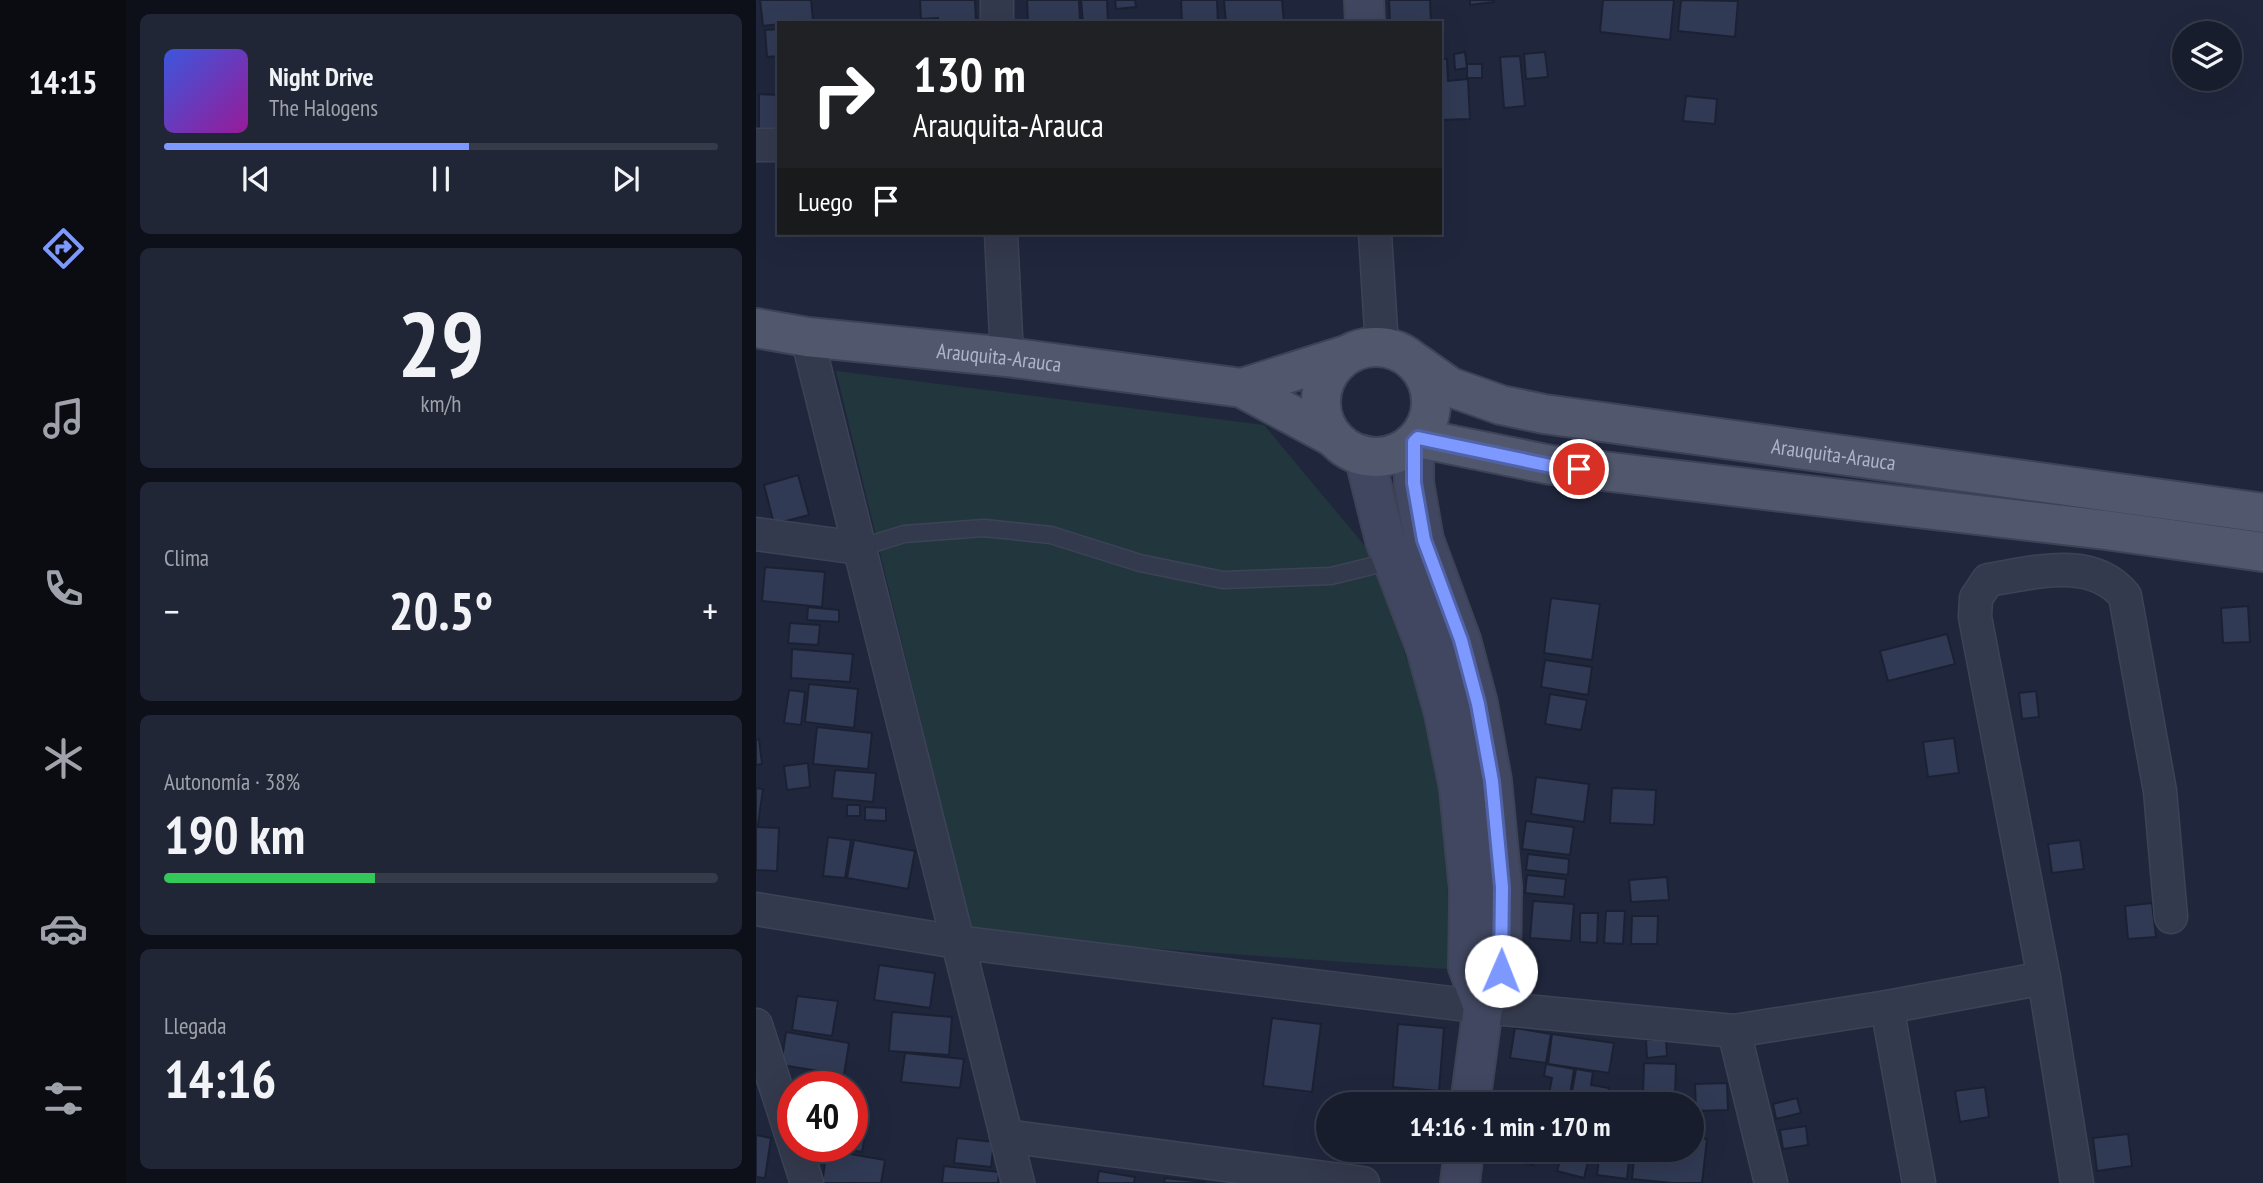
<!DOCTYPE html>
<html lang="es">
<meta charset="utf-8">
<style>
body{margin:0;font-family:"PT Sans Narrow",sans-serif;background:#212636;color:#f1f3f6;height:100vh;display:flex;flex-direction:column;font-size:26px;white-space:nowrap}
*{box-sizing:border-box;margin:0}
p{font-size:23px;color:#9fa2aa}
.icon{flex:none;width:38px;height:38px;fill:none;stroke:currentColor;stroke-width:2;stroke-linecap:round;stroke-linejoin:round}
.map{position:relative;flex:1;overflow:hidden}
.sheet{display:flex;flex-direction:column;gap:14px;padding:14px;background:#0d1019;width:630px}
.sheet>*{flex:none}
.banner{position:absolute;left:21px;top:21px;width:665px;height:214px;border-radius:0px;box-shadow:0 7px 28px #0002,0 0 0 2px #363b4a;background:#202124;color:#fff;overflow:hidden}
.fabs{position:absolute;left:1416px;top:21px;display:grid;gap:14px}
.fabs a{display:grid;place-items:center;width:70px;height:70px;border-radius:50%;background:#181d2e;box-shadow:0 7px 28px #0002,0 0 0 2px #363b4a;font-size:35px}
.speed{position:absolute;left:21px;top:1071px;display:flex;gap:14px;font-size:35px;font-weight:700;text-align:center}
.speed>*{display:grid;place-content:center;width:91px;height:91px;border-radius:50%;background:#181d2e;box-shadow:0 7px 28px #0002,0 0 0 2px #363b4a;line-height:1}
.speed .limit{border:10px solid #d22;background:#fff;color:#111}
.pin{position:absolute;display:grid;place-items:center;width:60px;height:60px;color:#fff;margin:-30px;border:4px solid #fff;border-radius:50%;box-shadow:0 2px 7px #0007}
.me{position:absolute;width:77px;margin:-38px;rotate:1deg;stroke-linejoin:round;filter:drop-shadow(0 0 5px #0008)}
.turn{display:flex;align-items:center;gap:24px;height:147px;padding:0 21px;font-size:32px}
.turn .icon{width:91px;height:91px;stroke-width:2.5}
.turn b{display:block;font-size:49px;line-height:60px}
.then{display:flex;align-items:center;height:66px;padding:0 21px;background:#0003;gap:14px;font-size:26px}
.big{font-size:52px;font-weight:700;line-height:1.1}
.sheet .card{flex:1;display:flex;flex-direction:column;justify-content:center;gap:10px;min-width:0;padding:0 24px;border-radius:10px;background:#212636}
.sheet .dial{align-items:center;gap:0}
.dial b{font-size:91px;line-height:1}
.song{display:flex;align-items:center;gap:21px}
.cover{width:84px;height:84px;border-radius:10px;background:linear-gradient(135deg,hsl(230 70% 55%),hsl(300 70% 35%))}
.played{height:7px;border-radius:4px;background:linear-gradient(90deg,#7d99ff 55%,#363b4a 55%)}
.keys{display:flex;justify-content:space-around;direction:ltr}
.heat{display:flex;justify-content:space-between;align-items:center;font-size:38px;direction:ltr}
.charge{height:10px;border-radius:5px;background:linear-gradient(90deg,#34c759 38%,#363b4a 0)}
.trip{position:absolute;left:560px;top:1092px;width:388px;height:70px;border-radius:35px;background:#181d2e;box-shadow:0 7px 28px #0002,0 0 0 2px #363b4a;font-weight:700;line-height:70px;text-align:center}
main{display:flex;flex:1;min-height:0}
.tab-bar{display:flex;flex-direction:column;width:126px;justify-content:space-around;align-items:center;background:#0a0c12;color:#9fa2aa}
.tab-bar .icon{width:49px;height:49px}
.tab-bar .current{color:#7d99ff}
.tab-bar b{font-size:32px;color:#f1f3f6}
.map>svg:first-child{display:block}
</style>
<main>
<nav class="tab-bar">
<b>14:15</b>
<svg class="icon current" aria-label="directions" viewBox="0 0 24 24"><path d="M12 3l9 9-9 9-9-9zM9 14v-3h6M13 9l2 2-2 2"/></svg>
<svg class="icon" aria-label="music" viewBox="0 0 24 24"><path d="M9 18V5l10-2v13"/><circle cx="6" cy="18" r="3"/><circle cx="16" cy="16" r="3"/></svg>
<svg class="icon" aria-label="phone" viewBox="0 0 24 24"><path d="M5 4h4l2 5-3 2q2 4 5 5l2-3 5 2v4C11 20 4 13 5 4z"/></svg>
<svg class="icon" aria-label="climate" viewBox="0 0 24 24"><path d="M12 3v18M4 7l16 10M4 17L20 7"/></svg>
<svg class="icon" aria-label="car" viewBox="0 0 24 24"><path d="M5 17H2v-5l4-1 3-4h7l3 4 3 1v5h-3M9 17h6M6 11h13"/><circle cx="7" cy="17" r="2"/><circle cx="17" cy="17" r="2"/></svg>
<svg class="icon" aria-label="filters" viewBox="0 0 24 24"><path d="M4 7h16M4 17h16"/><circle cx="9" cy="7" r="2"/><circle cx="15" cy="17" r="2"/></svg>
</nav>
<section class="sheet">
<div class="card">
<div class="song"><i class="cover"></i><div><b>Night Drive</b><p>The Halogens</p></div></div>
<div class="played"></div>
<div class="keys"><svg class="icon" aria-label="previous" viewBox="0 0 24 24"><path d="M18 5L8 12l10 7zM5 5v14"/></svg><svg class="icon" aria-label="pause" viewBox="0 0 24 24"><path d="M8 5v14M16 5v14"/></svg><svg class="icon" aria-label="next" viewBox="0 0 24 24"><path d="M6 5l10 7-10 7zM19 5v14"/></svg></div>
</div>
<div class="card dial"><b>29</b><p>km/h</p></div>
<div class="card"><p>Clima</p>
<div class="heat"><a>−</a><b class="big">20.5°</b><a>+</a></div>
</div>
<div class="card"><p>Autonomía · 38%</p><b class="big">190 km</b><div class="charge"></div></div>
<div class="card"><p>Llegada</p><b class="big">14:16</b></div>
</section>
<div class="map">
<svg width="1507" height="1183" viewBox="0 0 1507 1183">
<rect width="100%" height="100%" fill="#20273d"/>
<path fill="#22363e" d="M 80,371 L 508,425 L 613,551 L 693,779 L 691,969 L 217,936 Z"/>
<g fill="#313a54" stroke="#1b2133" stroke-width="2">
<path d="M 4,0 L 55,0 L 57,20 L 7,26 Z"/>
<path d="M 164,0 L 219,0 L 220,23 L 182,23 L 182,18 L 165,19 Z"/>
<path d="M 271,0 L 323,0 L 324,22 L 272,23 Z"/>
<path d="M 325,0 L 351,0 L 352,23 L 327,23 Z"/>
<path d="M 359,0 L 379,0 L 380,7 L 360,9 Z"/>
<path d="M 425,0 L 461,0 L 462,23 L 426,23 Z"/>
<path d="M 468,0 L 526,0 L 528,23 L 470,23 Z"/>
<path d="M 633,0 L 674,0 L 675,23 L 634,23 Z"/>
<path d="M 714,0 L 738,0 L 738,2 L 714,5 Z"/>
<path d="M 847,0 L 918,0 L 914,40 L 844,32 Z"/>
<path d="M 925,0 L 982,1 L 979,37 L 922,31 Z"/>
<path d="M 23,29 L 23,56 L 11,57 L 9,30 Z"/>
<path d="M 709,52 L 711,68 L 699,70 L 698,54 Z"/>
<path d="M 789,52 L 792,77 L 770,79 L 768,54 Z"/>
<path d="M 764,56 L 769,106 L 748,108 L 744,57 Z"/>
<path d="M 684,59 L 691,59 L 692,81 L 712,79 L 714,119 L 684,120 Z"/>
<rect x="711" y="64" width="15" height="14"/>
<path d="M 3,94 L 23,95 L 23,133 L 3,132 Z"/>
<path d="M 930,96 L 961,99 L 959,124 L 927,121 Z"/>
<path d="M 42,475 L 53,515 L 18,524 L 8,485 Z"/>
<path d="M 9,567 L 69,572 L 66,607 L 6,601 Z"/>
<path d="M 795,598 L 844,604 L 836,660 L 788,653 Z"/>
<path d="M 1492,606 L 1494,642 L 1467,643 L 1465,608 Z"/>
<path d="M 52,607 L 83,610 L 83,622 L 51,620 Z"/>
<path d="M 34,623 L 64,625 L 62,645 L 32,643 Z"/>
<path d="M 1191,634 L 1199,664 L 1132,681 L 1124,651 Z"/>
<path d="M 36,649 L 97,654 L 94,682 L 35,678 Z"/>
<path d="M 789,660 L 836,667 L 832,695 L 785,687 Z"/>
<path d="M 53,684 L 102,689 L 98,728 L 49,722 Z"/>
<path d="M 33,690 L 49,692 L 45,725 L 28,723 Z"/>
<path d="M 1280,691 L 1283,717 L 1266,719 L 1263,693 Z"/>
<path d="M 794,694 L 831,700 L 825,730 L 789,724 Z"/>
<path d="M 61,727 L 116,733 L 112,769 L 57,764 Z"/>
<path d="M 1198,738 L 1203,773 L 1172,777 L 1167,742 Z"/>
<path d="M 3,739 L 6,764 L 0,765 L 0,740 Z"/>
<path d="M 52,763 L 54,787 L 31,790 L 28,766 Z"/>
<path d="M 79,770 L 120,773 L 117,802 L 76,798 Z"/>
<path d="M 780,777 L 833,784 L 828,822 L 775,814 Z"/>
<path d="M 0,788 L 7,789 L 2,825 L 0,825 Z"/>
<path d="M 856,788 L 900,790 L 898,825 L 854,823 Z"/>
<rect x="91" y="805" width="13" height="11"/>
<path d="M 109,807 L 130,808 L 130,821 L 109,820 Z"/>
<path d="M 770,821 L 818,827 L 814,855 L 766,849 Z"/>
<path d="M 0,827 L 23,828 L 21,871 L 0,870 Z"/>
<path d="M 72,837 L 95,840 L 89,878 L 67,876 Z"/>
<path d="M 98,840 L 159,851 L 152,889 L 91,878 Z"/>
<path d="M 1324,840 L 1328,869 L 1296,873 L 1292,844 Z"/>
<path d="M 772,854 L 813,859 L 812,875 L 770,870 Z"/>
<path d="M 771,875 L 810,879 L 808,897 L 769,893 Z"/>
<path d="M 911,877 L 913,900 L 875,902 L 873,880 Z"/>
<path d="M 777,901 L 818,904 L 815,941 L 774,938 Z"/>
<path d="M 1396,903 L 1400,937 L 1372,939 L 1369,906 Z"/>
<path d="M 850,911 L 869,911 L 867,944 L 848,943 Z"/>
<path d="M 824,913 L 842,913 L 841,943 L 824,942 Z"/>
<path d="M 876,916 L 902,916 L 901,944 L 875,944 Z"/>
<path d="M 123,965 L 179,973 L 174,1008 L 118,1000 Z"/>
<path d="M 41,996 L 82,1001 L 76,1036 L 36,1030 Z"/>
<path d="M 136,1012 L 196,1017 L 193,1055 L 133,1051 Z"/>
<path d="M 516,1018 L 565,1024 L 556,1092 L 507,1086 Z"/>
<path d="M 642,1024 L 688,1028 L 683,1091 L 637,1087 Z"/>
<path d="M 759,1028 L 795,1034 L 790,1063 L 754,1058 Z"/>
<path d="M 30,1032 L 93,1043 L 88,1075 L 25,1065 Z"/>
<path d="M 796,1034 L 858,1043 L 853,1073 L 792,1064 Z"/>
<path d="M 910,1039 L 911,1056 L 891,1058 L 890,1040 Z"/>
<path d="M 149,1053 L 208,1059 L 204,1088 L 145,1082 Z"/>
<path d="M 888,1063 L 920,1064 L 919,1096 L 887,1095 Z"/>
<path d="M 790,1064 L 818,1069 L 813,1102 L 792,1099 L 796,1078 L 788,1076 Z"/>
<path d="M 820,1069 L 837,1072 L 835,1085 L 853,1088 L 851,1104 L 814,1103 Z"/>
<path d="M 971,1083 L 972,1110 L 940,1111 L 939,1084 Z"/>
<path d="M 1229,1087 L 1233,1117 L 1204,1122 L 1199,1091 Z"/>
<path d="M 750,1093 L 792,1101 L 792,1104 L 748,1104 Z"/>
<path d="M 1041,1098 L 1045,1113 L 1020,1119 L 1017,1104 Z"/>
<path d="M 96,1116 L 112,1119 L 106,1152 L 74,1146 L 96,1146 Z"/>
<path d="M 1050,1126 L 1052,1145 L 1027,1149 L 1024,1130 Z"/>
<path d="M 1372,1134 L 1376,1166 L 1341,1171 L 1337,1138 Z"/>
<path d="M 0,1135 L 15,1138 L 9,1178 L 0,1177 Z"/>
<path d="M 936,1137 L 951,1139 L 946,1183 L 916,1183 L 876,1179 L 879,1150 L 936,1150 Z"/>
<path d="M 201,1138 L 238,1142 L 235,1167 L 198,1163 Z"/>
<path d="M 71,1150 L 129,1160 L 125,1183 L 66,1183 Z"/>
<path d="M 739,1150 L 780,1150 L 777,1165 L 737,1157 Z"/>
<path d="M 807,1150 L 835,1150 L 828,1178 L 801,1171 Z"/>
<path d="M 844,1150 L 874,1150 L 871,1179 L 841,1175 Z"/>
<path d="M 188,1166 L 243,1172 L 242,1183 L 186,1183 Z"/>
<path d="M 343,1171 L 379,1177 L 378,1183 L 341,1183 Z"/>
<path d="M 409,1178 L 449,1182 L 449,1183 L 408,1183 Z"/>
</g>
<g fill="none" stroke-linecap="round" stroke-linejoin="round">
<defs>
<path id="lane" d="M 103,548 L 148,534 L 228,528 L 295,535 L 384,563 L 467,580 L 575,576 L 636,561"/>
<g id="street">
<path d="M 241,0 L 241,23"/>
<path d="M 0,145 L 23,145"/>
<path d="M 245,233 L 251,357"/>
<path d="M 619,233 L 626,347"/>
<path d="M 51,337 L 262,1183"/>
<path d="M 0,534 L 103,548"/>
<path d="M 0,909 L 201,942 L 727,1007 L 978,1031 L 1131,1007 L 1288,978"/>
<path d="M 1131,1007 L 1163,1183"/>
<path d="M 0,1025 L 37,1140"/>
<path d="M 978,1031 L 1015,1183"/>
<path d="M 250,1136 L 607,1183"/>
<path d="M 39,1146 L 51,1183"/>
<path d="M 1321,1183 L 1288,978 L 1219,617 L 1220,598 L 1232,580 C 1277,573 1336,555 1369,596 L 1404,791 L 1415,917"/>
</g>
<g id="secondary">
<path d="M 608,0 L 609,23"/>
<path d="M 658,442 L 658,483 L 668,540 L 705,640 L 722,704 L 736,781 L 746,887 L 745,971 L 727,1007 L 714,1104"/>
<path d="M 608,455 L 629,540 L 670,648 L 688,713 L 703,788 L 713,889 L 712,967 L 727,1007"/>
<path d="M 704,1183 L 708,1150"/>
</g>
<g id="primary">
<path id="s1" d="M 0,328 L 51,337 L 251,357 L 486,388 L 577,437"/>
<circle cx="620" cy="402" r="55"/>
<path id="s2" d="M 660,363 L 694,387 L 745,405 L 788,414 L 1507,513"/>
<path d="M 486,388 L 590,355"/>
<path d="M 662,438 L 795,465 L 1350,530 L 1507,552"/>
</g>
</defs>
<use href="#lane" stroke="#3d4356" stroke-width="19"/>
<use href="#street" stroke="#3d4356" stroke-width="35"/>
<use href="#secondary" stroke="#3d4356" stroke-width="42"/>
<use href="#primary" stroke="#3d4356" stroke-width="42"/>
<use href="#lane" stroke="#343a4d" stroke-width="16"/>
<use href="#street" stroke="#343a4d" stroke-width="32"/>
<use href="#secondary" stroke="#414760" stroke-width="38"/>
<use href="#primary" stroke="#51586d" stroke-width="38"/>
</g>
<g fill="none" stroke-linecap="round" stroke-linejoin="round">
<defs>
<path id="route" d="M 745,971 L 746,887 L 736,781 L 722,704 L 705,640 L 668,540 L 658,483 L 658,442 L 662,438 L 795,466 L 823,469"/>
</defs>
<use href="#route" stroke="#5163a6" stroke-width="18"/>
<use href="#route" stroke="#7d99ff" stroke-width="12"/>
</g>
<g text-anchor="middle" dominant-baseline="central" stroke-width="7" stroke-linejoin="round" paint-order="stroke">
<g font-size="21" fill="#afb4c9" stroke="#191f31">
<text stroke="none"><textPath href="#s1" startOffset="245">Arauquita-Arauca</textPath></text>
<text stroke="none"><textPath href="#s2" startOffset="432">Arauquita-Arauca</textPath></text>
</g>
</g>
</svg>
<div class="fabs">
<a><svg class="icon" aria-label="layers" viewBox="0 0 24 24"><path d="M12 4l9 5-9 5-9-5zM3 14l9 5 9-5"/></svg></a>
</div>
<div class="speed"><div class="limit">40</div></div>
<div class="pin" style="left:823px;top:469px;background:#d93025"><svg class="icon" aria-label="arrive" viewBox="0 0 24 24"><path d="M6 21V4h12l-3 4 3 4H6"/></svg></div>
<svg class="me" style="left:745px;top:971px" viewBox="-20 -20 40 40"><circle r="19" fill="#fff"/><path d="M0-13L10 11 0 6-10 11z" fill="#7d99ff"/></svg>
<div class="trip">14:16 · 1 min · 170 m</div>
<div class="banner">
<div class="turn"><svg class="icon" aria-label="right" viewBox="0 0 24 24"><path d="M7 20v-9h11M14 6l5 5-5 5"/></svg><div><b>130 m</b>Arauquita-Arauca</div></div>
<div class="then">Luego<svg class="icon" aria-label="arrive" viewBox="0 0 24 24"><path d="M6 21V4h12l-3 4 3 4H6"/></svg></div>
</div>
</div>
</main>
